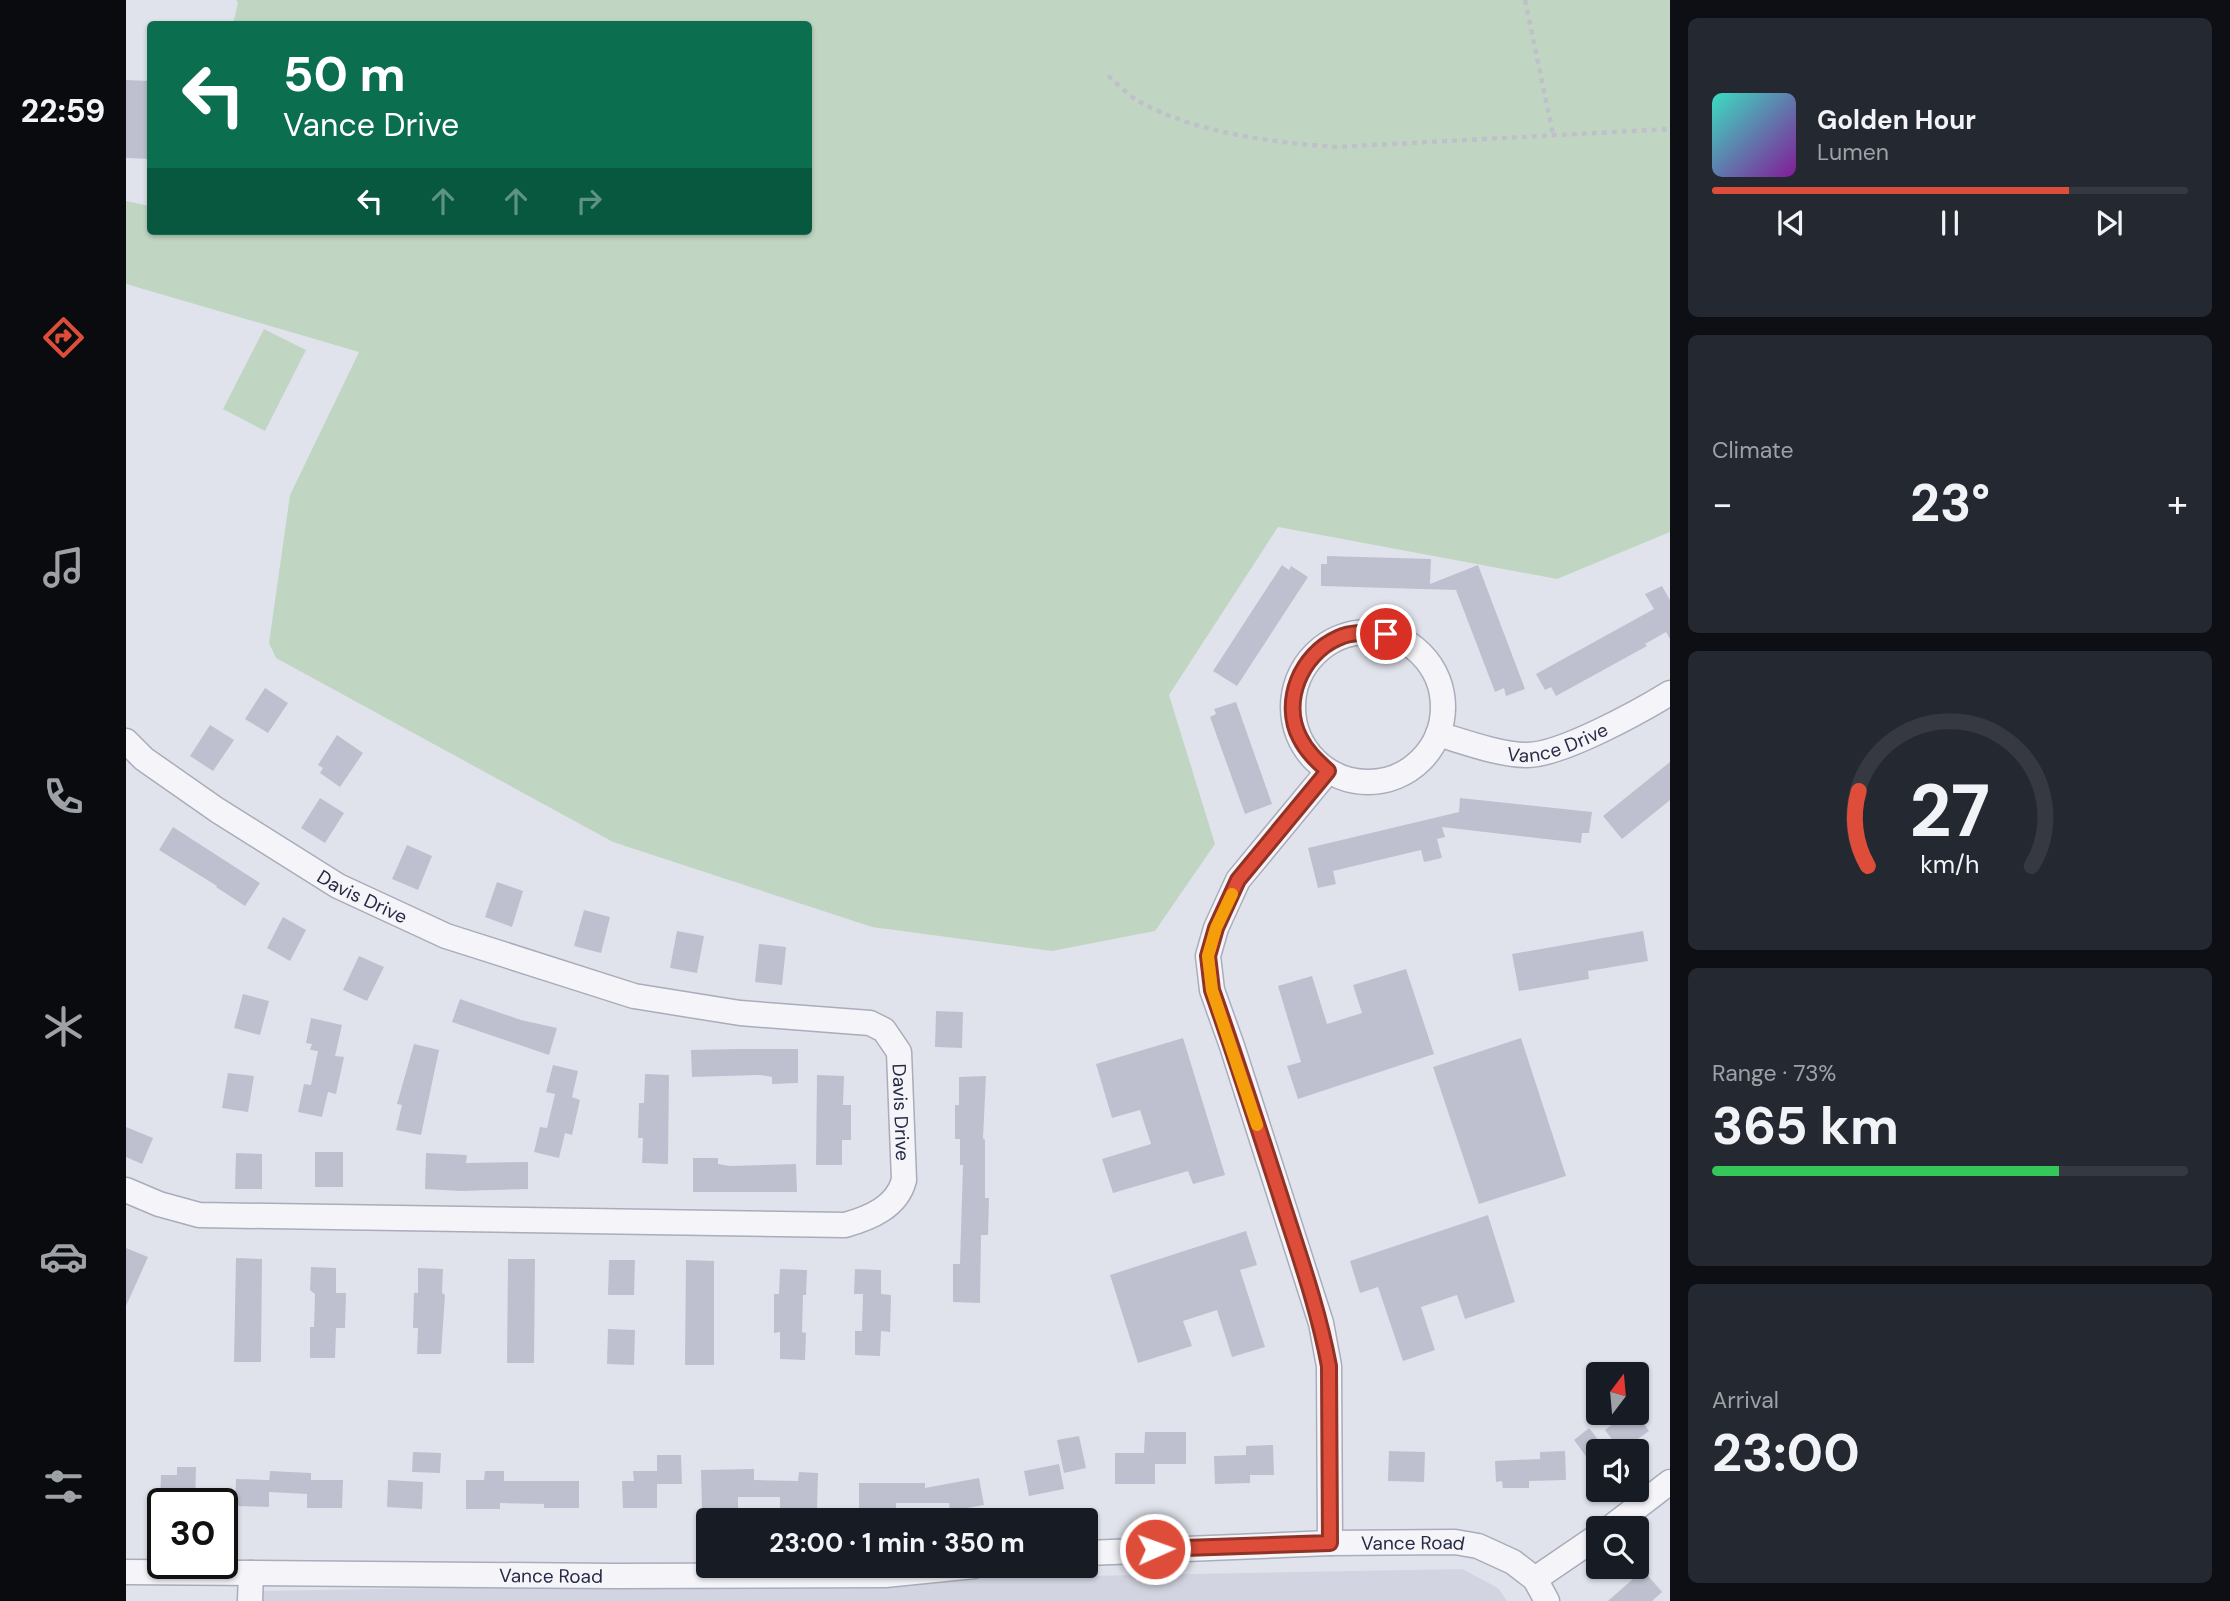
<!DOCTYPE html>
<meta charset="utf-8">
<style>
body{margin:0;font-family:"DM Sans",sans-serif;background:#242831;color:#f1f3f6;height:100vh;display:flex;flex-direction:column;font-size:26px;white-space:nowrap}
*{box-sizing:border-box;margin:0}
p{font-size:23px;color:#9ea1a6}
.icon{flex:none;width:38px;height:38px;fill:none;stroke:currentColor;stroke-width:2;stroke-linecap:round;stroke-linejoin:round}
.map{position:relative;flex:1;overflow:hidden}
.side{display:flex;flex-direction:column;gap:18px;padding:18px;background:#0d0f14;width:560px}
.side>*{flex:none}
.banner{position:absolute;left:21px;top:21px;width:665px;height:214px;border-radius:7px;box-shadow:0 2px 5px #0004;background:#0b6e4f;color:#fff;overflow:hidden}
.needle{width:46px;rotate:16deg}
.controls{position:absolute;left:1460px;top:1362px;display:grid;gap:14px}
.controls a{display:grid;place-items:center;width:63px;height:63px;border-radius:7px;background:#171b24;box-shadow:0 2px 5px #0004;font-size:35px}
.speed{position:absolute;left:21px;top:1488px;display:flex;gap:14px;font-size:35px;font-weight:700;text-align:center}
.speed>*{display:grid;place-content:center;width:91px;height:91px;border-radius:50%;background:#171b24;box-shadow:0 2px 5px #0004;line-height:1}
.speed .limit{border:4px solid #111;border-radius:10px;background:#fff;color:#111}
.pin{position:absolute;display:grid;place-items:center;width:60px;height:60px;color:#fff;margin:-30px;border:4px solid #fff;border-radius:50%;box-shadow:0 2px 7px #0007}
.me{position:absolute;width:77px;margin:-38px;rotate:88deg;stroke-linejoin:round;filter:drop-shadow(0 0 5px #0008)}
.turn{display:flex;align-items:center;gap:24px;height:147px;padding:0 21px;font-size:32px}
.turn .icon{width:91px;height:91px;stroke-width:2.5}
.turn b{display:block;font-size:49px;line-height:60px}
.lanes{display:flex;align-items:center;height:66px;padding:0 21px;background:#0003;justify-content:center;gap:35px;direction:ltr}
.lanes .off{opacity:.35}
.big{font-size:52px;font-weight:700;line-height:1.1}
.side .card{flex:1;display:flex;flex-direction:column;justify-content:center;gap:10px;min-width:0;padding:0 24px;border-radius:10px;background:#242831}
.side .dial{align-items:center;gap:0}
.dial svg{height:182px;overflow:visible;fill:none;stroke:#363941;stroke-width:7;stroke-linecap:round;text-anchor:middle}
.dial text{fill:#f1f3f6;stroke:none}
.song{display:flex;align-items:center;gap:21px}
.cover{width:84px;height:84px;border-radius:10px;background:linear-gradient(135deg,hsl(170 70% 55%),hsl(290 70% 35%))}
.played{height:7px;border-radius:4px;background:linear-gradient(90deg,#de4d39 75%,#363941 75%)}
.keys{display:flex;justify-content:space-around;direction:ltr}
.heat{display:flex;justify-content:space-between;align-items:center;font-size:38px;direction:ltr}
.charge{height:10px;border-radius:5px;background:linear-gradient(90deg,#34c759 73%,#363941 0)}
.trip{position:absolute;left:570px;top:1508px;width:402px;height:70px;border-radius:7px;background:#171b24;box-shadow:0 2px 5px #0004;font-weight:700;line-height:70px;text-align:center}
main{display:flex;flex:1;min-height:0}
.menu{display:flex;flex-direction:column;width:126px;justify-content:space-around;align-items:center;background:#090b0e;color:#9ea1a6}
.menu .icon{width:49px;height:49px}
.menu .active{color:#de4d39}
.menu b{font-size:32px;color:#f1f3f6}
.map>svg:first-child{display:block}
</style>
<main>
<nav class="menu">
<b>22:59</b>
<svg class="icon active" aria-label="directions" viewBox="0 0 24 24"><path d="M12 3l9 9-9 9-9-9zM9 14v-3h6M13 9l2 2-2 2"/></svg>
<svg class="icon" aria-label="music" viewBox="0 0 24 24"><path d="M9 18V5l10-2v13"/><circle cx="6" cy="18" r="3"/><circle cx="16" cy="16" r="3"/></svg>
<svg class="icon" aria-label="phone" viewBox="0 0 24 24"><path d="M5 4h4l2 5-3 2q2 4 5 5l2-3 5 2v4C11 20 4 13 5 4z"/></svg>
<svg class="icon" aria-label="climate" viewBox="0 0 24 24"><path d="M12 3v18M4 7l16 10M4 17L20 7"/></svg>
<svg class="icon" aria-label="car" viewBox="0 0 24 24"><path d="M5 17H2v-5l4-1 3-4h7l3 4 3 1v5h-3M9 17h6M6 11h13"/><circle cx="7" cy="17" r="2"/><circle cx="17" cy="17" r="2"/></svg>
<svg class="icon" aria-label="filters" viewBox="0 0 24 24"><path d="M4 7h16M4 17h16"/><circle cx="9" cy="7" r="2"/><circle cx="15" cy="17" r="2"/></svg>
</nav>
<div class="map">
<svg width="1544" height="1601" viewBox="0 0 1544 1601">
<rect width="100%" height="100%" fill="#e1e3ec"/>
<path fill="#d2d5e1" d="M 1336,1569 L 1372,1588 L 1381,1601 L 136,1601 L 136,1591 Z"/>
<g fill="#c1d6c2">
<path d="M 110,0 L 1544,0 L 1544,532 L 1431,579 L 1152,527 L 1043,695 L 1089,844 L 1029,931 L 926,951 L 746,927 L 487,842 L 150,658 L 143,643 L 164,495 L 233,352 L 0,284 L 0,201 L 24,206 L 24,231 L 682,231 L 682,24 L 107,24 L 112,2 Z"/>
<path d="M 138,329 L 180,350 L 139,431 L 97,409 Z"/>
</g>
<g fill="#bec0cf">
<path d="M 0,80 L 24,81 L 24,159 L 0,158 Z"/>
<path d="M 1201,556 L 1305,559 L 1304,584 L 1352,565 L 1399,689 L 1380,696 L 1378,688 L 1369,692 L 1330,590 L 1195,586 L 1195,564 L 1201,564 Z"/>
<path d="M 1156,565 L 1163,570 L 1165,566 L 1182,577 L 1111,686 L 1087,671 Z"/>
<path d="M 1536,586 L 1544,600 L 1544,639 L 1540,632 L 1519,644 L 1521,646 L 1430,696 L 1425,687 L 1419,690 L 1410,674 L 1528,609 L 1519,594 Z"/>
<path d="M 139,688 L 162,703 L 142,733 L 119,719 Z"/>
<path d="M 1110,702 L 1146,804 L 1119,814 L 1084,717 L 1090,714 L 1088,709 Z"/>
<path d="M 84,725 L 108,740 L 87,771 L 64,756 Z"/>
<path d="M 211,735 L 237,753 L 214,787 L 194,773 L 197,768 L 192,765 Z"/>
<path d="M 1544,762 L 1544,800 L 1496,839 L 1477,816 Z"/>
<path d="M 194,798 L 218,813 L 199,843 L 175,828 Z"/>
<path d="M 1334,798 L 1466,812 L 1463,833 L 1456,833 L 1455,843 L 1316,827 L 1319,837 L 1311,839 L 1316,858 L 1298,862 L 1295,850 L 1207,871 L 1210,884 L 1192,888 L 1182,848 L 1333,812 Z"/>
<path d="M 47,827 L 134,883 L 119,906 L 90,887 L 91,886 L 33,850 Z"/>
<path d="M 281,845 L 306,856 L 292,890 L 266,879 Z"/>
<path d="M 371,882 L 397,891 L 386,927 L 359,917 Z"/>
<path d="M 458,910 L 484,917 L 475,953 L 448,946 Z"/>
<path d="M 157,917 L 180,930 L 164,961 L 141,948 Z"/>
<path d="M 551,931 L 578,936 L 571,973 L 544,968 Z"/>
<path d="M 1517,931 L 1522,961 L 1462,971 L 1463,979 L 1393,991 L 1386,954 Z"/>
<path d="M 633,944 L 660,947 L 656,985 L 629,982 Z"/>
<path d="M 233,956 L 258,967 L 241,1001 L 217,990 Z"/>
<path d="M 1280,969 L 1308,1054 L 1172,1099 L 1161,1066 L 1175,1062 L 1152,986 L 1186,976 L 1201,1024 L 1236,1013 L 1227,985 Z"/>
<path d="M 117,994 L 143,1001 L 134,1035 L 108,1028 Z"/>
<path d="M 334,999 L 395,1020 L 431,1028 L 423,1055 L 326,1022 Z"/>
<path d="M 810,1011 L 837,1012 L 836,1048 L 809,1047 Z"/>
<path d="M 185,1018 L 216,1025 L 209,1056 L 218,1057 L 210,1094 L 202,1092 L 196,1117 L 172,1112 L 178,1084 L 185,1085 L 192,1051 L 184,1050 L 186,1044 L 180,1043 Z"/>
<path d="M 1057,1038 L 1099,1175 L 1067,1184 L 1062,1171 L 987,1193 L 976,1159 L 1025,1144 L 1014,1110 L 986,1118 L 970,1064 Z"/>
<path d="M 1395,1038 L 1440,1176 L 1353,1204 L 1307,1067 Z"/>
<path d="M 288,1044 L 313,1050 L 295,1135 L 270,1130 L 276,1105 L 271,1104 Z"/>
<path d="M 612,1049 L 672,1049 L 672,1083 L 646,1084 L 646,1077 L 634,1075 L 566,1077 L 565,1050 Z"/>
<path d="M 427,1065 L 452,1071 L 446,1097 L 454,1100 L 446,1135 L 439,1133 L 433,1158 L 408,1152 L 414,1127 L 421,1128 L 429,1094 L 420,1092 Z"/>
<path d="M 102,1073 L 128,1076 L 122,1112 L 96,1108 Z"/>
<path d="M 519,1074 L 543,1075 L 542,1164 L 516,1163 L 517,1138 L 512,1138 L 513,1103 L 518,1103 Z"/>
<path d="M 691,1075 L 718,1076 L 717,1105 L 725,1105 L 725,1140 L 716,1140 L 716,1165 L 690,1165 Z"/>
<path d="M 860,1076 L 857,1138 L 859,1140 L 859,1198 L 863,1198 L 862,1235 L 855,1235 L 854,1303 L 827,1302 L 827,1264 L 834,1264 L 837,1165 L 834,1165 L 834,1139 L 829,1139 L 829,1105 L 833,1105 L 833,1077 Z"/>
<path d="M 0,1127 L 27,1138 L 16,1164 L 0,1157 Z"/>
<rect x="189" y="1152" width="28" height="35"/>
<path d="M 110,1153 L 136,1154 L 136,1189 L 109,1189 Z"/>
<path d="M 300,1153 L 341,1155 L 340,1163 L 402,1162 L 402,1189 L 335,1191 L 299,1189 Z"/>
<path d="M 567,1158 L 592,1158 L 592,1164 L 604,1166 L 670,1164 L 671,1192 L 567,1192 Z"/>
<path d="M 1362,1215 L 1389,1302 L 1339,1319 L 1331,1295 L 1295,1307 L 1309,1350 L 1277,1361 L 1252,1287 L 1234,1293 L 1224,1261 Z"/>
<path d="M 1120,1231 L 1131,1265 L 1114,1270 L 1139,1347 L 1106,1357 L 1091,1310 L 1057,1321 L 1066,1346 L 1012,1363 L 984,1275 Z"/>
<path d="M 0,1248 L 22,1257 L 0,1306 Z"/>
<path d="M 110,1258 L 136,1259 L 135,1362 L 108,1362 Z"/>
<path d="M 382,1259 L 409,1259 L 408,1363 L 381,1363 Z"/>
<path d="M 483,1260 L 509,1260 L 508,1295 L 482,1295 Z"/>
<path d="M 560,1260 L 588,1261 L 588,1365 L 559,1365 Z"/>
<path d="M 185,1267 L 210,1268 L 210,1293 L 220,1293 L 219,1328 L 210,1328 L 209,1358 L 184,1358 L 184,1327 L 188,1327 L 189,1294 L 184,1290 Z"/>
<path d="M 292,1268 L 317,1269 L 316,1293 L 319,1295 L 315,1354 L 291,1354 L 292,1328 L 287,1328 L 288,1293 L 292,1293 Z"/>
<path d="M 654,1269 L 681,1270 L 680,1295 L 677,1295 L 676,1332 L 680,1333 L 679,1360 L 654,1359 L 654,1332 L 648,1333 L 648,1294 L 653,1294 Z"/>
<path d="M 729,1269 L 755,1270 L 755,1294 L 765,1295 L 764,1332 L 755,1331 L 754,1356 L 729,1355 L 729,1331 L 736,1331 L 737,1294 L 728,1294 Z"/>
<path d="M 482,1329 L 509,1330 L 508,1365 L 481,1364 Z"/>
<path d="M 1503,1412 L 1509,1412 L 1523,1431 L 1495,1451 L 1479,1430 Z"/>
<path d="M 1463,1428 L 1478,1447 L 1462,1459 L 1448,1440 Z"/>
<path d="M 1019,1432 L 1060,1432 L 1060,1464 L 1029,1464 L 1029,1484 L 989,1484 L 989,1453 L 1018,1453 Z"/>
<path d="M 953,1436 L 960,1468 L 938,1473 L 931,1440 Z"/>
<path d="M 1147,1445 L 1148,1475 L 1124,1475 L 1124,1483 L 1089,1484 L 1088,1456 L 1120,1455 L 1120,1446 Z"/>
<path d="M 1263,1451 L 1299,1452 L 1298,1482 L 1262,1481 Z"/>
<path d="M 1439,1451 L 1440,1480 L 1403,1481 L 1403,1488 L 1377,1488 L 1376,1481 L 1370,1482 L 1369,1461 L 1414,1459 L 1414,1452 Z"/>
<path d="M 287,1452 L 315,1453 L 314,1473 L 286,1472 Z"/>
<path d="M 531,1455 L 555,1455 L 556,1484 L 531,1484 L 531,1508 L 497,1508 L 496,1481 L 508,1481 L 507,1471 L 531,1471 L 531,1479 Z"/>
<path d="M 933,1464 L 938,1489 L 903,1496 L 898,1471 Z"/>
<path d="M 51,1467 L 70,1467 L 69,1503 L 34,1503 L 35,1475 L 51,1475 Z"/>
<path d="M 628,1469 L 628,1480 L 672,1481 L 673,1472 L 692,1473 L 691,1509 L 654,1508 L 654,1497 L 612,1497 L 612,1508 L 576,1509 L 575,1470 Z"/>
<path d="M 144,1471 L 185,1473 L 185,1480 L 217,1480 L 216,1508 L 181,1508 L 181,1494 L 143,1492 L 143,1507 L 109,1506 L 110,1479 L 143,1480 L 143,1483 Z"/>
<path d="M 359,1471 L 378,1471 L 378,1481 L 453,1481 L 453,1508 L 418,1508 L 418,1504 L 374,1503 L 374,1509 L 340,1509 L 340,1480 L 358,1480 Z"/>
<path d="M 853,1478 L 858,1505 L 824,1511 L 823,1503 L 770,1503 L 770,1510 L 733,1510 L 733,1483 L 799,1483 L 799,1488 Z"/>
<path d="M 262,1480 L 297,1482 L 296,1509 L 261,1507 Z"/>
<path d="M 1517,1570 L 1536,1592 L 1526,1601 L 1482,1601 Z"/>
</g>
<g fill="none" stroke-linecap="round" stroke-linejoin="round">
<defs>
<g id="minor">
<circle cx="1242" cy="707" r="75"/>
<path id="s1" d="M 1312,734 C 1339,742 1374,755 1401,755 C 1435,755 1513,712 1544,693"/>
<path id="s2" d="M 0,741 L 18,759 L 91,810 L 212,886 L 320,936 L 508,996 L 614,1013 L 744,1023 L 758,1030 L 773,1052 L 778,1180 C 771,1207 744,1218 719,1225 L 73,1215 L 33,1204 L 0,1190"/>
<path d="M 1202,771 L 1112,880 L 1090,928 L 1082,956 L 1086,990 L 1106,1046 L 1195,1323 L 1203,1366 L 1204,1543"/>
<path d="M 1484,1528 L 1544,1482"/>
<path id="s3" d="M 961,1553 L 1204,1543 L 1329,1542 L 1352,1546 L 1387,1562 L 1409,1579 L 1421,1601"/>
<path id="s4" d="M 0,1572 L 489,1576 L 759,1575 L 848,1566"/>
<path d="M 1409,1579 L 1472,1536"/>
<path d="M 124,1601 L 125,1573"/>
</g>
</defs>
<use href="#minor" stroke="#a9acba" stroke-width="27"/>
<g stroke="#bfc0ca" stroke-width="4.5" stroke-dasharray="5 5" stroke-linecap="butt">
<path d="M 1399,0 L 1427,134"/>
<path d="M 982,76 C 993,85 1004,97 1016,103 C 1073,134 1147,142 1210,147 L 1544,129"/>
</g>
<use href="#minor" stroke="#f5f5f9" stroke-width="24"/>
</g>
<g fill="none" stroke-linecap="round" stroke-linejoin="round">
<defs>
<path id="route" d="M 1029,1549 L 1204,1543 L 1203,1366 C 1192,1307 1172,1252 1154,1195 C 1132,1127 1110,1058 1086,990 L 1082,956 L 1090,928 L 1112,880 L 1202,771 C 1191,761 1181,752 1174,738 C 1155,702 1175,654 1212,638 C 1227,631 1244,633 1260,634"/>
</defs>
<use href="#route" stroke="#903225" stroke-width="18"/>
<use href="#route" stroke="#de4d39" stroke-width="12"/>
<path stroke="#f59e0b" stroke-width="12" d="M 1106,894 L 1090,928 L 1082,956 L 1086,990 L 1131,1125"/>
</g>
<g text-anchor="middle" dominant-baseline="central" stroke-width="6" stroke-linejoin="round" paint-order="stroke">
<g font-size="19" fill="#272a45" stroke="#f1f2f8">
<text stroke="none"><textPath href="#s1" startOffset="124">Vance Drive</textPath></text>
<text stroke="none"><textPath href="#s2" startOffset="284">Davis Drive</textPath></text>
<text stroke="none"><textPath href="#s2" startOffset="914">Davis Drive</textPath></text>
<text stroke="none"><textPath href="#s3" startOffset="326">Vance Road</textPath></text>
<text stroke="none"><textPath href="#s4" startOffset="425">Vance Road</textPath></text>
</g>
</g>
</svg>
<div class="controls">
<a><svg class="needle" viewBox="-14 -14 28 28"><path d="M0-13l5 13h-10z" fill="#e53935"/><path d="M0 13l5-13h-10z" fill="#9ea1a6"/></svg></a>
<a><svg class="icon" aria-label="sound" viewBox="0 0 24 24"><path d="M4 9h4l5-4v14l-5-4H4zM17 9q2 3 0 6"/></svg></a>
<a><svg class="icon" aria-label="search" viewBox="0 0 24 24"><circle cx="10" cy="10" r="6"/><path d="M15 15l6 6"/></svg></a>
</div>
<div class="speed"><div class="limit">30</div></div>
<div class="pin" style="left:1260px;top:634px;background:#d93025"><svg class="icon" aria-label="arrive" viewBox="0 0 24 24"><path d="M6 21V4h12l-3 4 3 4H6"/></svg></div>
<svg class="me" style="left:1029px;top:1549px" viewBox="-20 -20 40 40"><circle r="17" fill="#de4d39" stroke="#fff" stroke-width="3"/><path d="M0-11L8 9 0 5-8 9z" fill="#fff"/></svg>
<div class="trip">23:00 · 1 min · 350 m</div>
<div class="banner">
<div class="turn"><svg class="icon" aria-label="left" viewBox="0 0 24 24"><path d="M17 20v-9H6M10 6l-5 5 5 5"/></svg><div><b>50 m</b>Vance Drive</div></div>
<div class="lanes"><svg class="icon" aria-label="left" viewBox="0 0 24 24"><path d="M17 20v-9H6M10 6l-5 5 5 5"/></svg><svg class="icon off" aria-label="ahead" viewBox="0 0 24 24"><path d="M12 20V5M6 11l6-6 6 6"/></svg><svg class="icon off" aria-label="ahead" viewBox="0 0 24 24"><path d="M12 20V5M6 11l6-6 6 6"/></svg><svg class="icon off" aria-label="right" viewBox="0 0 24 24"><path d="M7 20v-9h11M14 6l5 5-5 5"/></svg></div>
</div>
</div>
<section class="side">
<div class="card">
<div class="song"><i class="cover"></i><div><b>Golden Hour</b><p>Lumen</p></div></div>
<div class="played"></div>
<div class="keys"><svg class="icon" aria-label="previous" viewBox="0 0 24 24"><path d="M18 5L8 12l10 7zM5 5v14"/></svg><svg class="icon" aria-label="pause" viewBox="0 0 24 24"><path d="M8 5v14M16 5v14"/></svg><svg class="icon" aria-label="next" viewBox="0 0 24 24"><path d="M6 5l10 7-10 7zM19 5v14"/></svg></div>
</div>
<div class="card"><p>Climate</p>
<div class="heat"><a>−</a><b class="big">23°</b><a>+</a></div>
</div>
<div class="card dial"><svg viewBox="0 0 100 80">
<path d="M14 69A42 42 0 1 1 86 69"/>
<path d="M14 69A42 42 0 0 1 10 36" stroke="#de4d39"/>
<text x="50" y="56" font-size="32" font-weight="700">27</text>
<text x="50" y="72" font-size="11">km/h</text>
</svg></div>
<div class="card"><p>Range · 73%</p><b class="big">365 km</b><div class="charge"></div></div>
<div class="card"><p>Arrival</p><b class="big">23:00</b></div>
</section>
</main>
